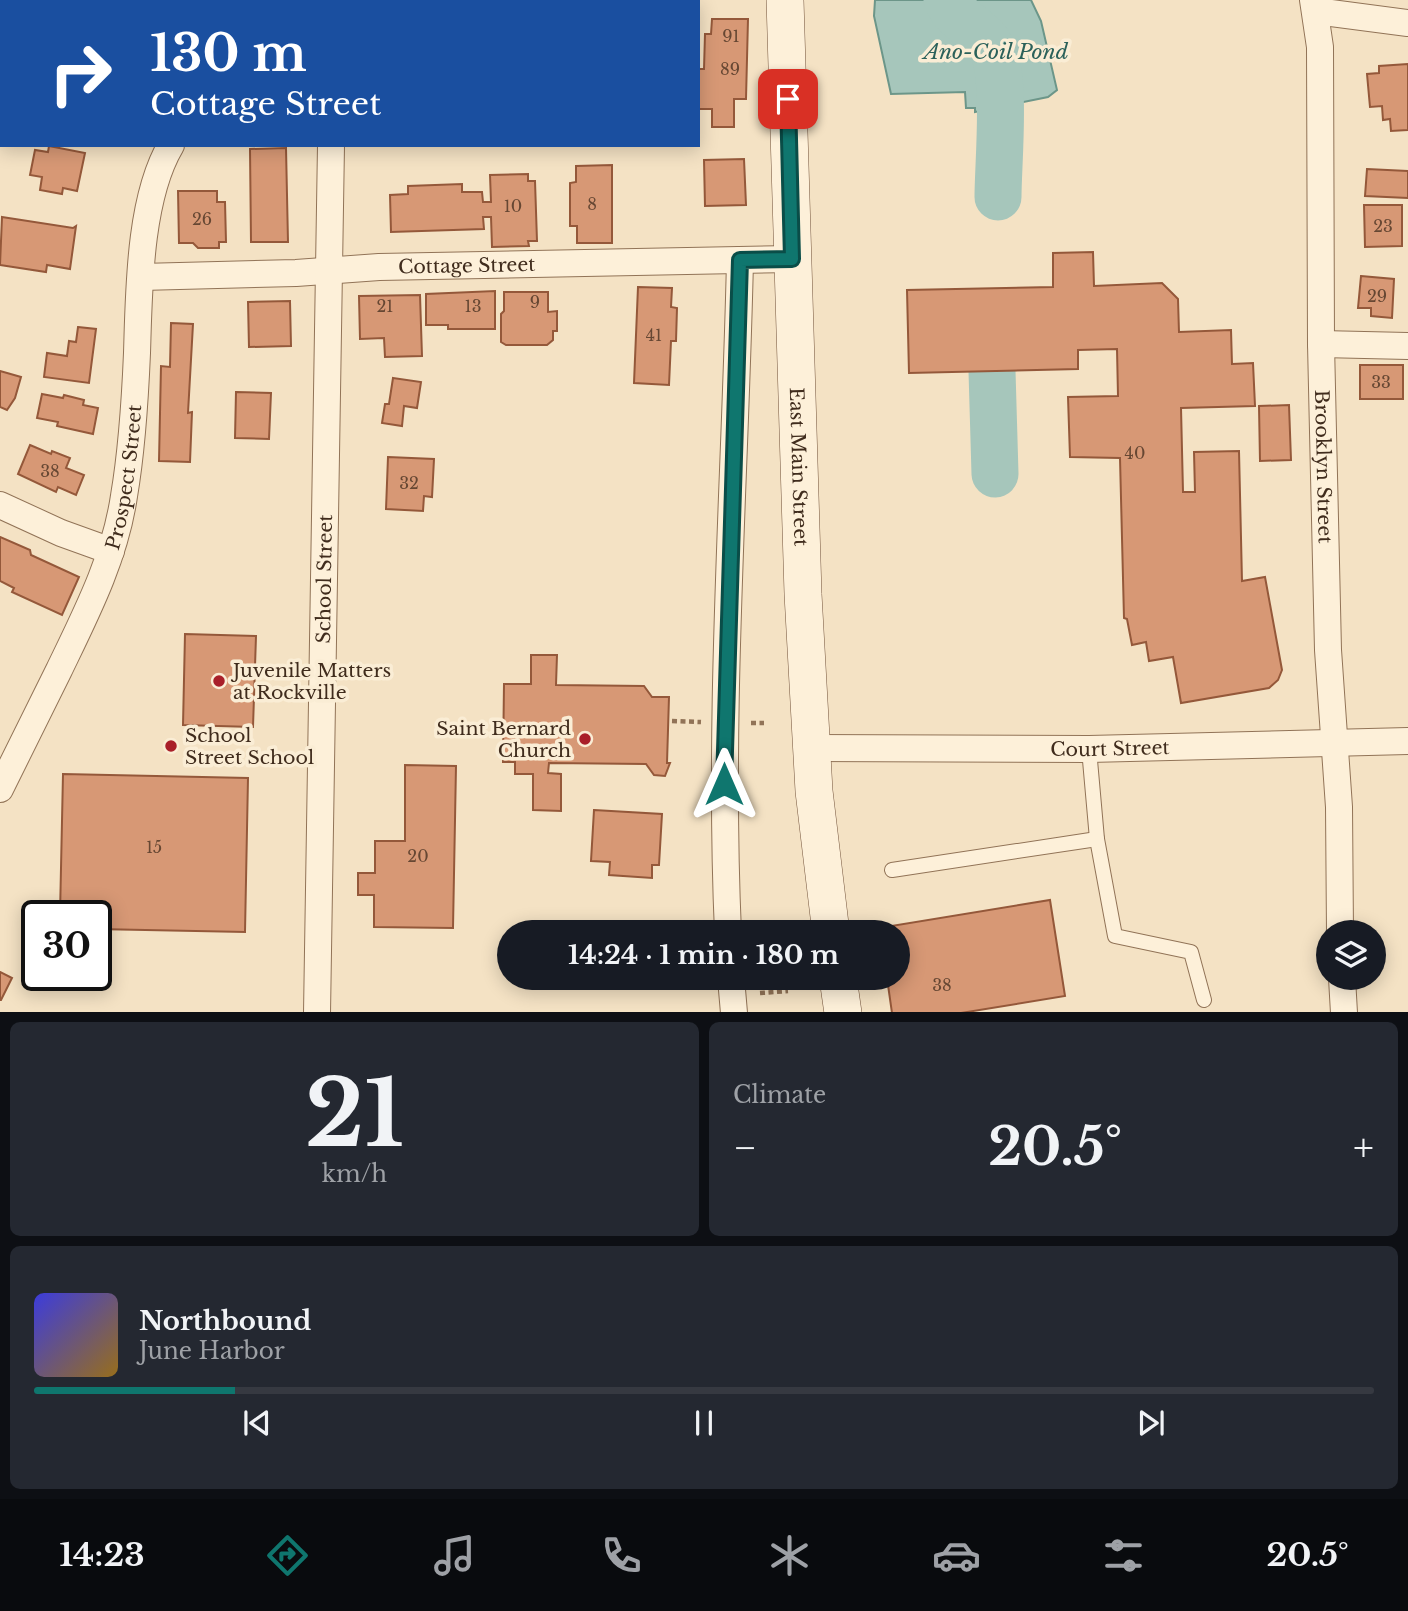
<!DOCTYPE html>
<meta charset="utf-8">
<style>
body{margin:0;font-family:"Libre Baskerville",serif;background:#242831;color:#f1f3f6;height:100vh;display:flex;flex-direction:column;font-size:26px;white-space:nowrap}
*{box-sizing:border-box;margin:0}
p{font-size:23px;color:#9ea1a6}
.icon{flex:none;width:38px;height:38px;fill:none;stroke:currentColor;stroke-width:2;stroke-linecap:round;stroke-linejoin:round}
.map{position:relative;height:1012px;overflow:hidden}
.side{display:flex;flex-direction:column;gap:10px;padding:10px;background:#0d0f14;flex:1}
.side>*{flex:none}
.banner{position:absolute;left:0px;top:0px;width:700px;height:147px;box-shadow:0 4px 18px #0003;background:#1a4fa0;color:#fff;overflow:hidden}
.controls{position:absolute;left:1316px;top:920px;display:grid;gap:14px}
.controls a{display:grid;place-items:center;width:70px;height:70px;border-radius:50%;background:#171b24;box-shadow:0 4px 18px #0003;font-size:35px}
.speed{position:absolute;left:21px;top:900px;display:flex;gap:14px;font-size:35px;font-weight:700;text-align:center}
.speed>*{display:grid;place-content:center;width:91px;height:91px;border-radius:50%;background:#171b24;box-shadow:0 4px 18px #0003;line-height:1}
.speed .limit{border:4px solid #111;border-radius:10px;background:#fff;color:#111}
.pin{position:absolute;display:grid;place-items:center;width:60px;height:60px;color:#fff;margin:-30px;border-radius:14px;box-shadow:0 4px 10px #0006}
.me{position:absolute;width:77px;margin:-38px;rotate:0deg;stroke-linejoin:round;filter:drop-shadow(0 0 5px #0008)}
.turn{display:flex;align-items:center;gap:24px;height:147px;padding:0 35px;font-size:32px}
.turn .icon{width:91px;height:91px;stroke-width:2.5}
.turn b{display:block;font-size:49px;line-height:60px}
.big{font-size:52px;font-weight:700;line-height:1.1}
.side .widget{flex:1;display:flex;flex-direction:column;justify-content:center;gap:10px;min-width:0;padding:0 24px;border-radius:10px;background:#242831}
.side .dial{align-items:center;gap:0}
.dial b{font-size:91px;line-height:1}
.song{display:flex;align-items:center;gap:21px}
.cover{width:84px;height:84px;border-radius:10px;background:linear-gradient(135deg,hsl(240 70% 55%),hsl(40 70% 35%))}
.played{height:7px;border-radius:4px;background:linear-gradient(90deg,#0f766e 15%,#363941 15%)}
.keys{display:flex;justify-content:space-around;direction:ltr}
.heat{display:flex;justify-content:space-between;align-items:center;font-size:38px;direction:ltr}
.side .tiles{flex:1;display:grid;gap:10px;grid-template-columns:1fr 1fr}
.widget:last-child{grid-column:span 2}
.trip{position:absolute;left:497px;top:920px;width:413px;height:70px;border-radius:35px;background:#171b24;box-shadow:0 4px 18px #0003;font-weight:700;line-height:70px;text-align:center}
.tabs{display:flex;height:112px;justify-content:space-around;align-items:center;background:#090b0e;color:#9ea1a6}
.tabs .icon{width:49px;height:49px}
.tabs .selected{color:#0f766e}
.tabs b{font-size:32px;color:#f1f3f6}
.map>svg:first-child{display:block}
</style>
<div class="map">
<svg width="1408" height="1013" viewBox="0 0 1408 1013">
<rect width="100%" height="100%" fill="#f4e2c4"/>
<path fill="#a6c6bb" stroke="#6c9689" stroke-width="2" d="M 875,0 L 1031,0 L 1041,21 L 1057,90 L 1048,97 L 975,112 L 975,108 L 966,108 L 965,92 L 891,94 L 874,16 Z"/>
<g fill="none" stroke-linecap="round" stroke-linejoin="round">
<g stroke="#a6c6bb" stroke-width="47">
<path d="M 947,0 C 957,22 980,28 991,47 C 1007,74 998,162 998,197"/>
<path d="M 992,371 L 995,474"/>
</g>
</g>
<g fill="#d79875" stroke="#94583a" stroke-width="2">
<path d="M 403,0 L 451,0 L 454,2 L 402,2 Z"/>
<path d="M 543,0 L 578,0 L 575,2 Z"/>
<path d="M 712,19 L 748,19 L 746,99 L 734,99 L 734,127 L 712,127 L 712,109 L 698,109 L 698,69 L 704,69 L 705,34 L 711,34 Z"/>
<path d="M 1408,64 L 1408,130 L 1391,131 L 1390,119 L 1383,120 L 1382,106 L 1370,107 L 1367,74 L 1379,73 L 1379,66 Z"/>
<path d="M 49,146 L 85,153 L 77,191 L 63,188 L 62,194 L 40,190 L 42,177 L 30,175 L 35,150 L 48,152 Z"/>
<path d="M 286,148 L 288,242 L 251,242 L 250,149 Z"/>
<path d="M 744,159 L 746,205 L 705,206 L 704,160 Z"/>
<path d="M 612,165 L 612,243 L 577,243 L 577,226 L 570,226 L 570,183 L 576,182 L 576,166 Z"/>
<path d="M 1367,169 L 1408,171 L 1408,198 L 1365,196 Z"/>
<path d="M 528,174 L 528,181 L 535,181 L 537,241 L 528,241 L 529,246 L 492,247 L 491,217 L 483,217 L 484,229 L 391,232 L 390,195 L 408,194 L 408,186 L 462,184 L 462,192 L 482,192 L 483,202 L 491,202 L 490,175 Z"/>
<path d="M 178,191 L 217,191 L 217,202 L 225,202 L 226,242 L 219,242 L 219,248 L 198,248 L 193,243 L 179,243 Z"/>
<path d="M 1364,205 L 1402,205 L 1402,246 L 1365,247 Z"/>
<path d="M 2,217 L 73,228 L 76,226 L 70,269 L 47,265 L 46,272 L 0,265 Z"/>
<path d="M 1093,252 L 1094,286 L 1162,283 L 1178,299 L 1179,332 L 1231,330 L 1232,364 L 1253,363 L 1255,406 L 1181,408 L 1183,492 L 1195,492 L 1194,452 L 1239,451 L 1242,581 L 1265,577 L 1282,670 L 1278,680 L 1269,688 L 1181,703 L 1173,657 L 1149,661 L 1146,642 L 1132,645 L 1127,619 L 1124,618 L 1120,458 L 1070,457 L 1068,397 L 1118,396 L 1117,349 L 1078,350 L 1078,369 L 909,373 L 907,290 L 1053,287 L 1053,253 Z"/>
<path d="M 1361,276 L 1394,279 L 1392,318 L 1371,316 L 1371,308 L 1358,308 Z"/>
<path d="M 638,287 L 672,288 L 671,307 L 677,308 L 676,341 L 671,341 L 669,385 L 634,383 Z"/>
<path d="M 495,291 L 495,329 L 448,329 L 448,325 L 426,325 L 426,294 Z"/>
<path d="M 504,292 L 548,292 L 548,312 L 557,311 L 557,331 L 553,331 L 553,340 L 547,345 L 506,345 L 501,342 L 501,314 L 504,311 Z"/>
<path d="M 420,295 L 422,356 L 385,357 L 384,338 L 360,339 L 359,296 Z"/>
<path d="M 290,301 L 291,346 L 249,347 L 248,302 Z"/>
<path d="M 171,323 L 193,324 L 188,413 L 192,412 L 190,462 L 159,461 L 161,366 L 170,367 Z"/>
<path d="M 78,327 L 96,329 L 89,383 L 44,377 L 47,353 L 67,356 L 69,341 L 76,342 Z"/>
<rect x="1360" y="365" width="43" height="34"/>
<path d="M 0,371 L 21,377 L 15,398 L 7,410 L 0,407 Z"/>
<path d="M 393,378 L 421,382 L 417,408 L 404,406 L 402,426 L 382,423 L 385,404 L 389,404 Z"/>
<path d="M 236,392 L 271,393 L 269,439 L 235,438 Z"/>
<path d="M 42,394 L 63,398 L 64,395 L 84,400 L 83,405 L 98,408 L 93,434 L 57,426 L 58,422 L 37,418 Z"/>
<path d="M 1289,405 L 1291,460 L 1260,461 L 1259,406 Z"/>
<path d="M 30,445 L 51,454 L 52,451 L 70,458 L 66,468 L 84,475 L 76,495 L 58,487 L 56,492 L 18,474 Z"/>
<path d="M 388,457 L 434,459 L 432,497 L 424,496 L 423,511 L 386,509 Z"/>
<path d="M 0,537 L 30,550 L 31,555 L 79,577 L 62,615 L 12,592 L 14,588 L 0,581 Z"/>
<path d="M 185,634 L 256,636 L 253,727 L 183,725 Z"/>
<path d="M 531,655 L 557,655 L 556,685 L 644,686 L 652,697 L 669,697 L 667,763 L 670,763 L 665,776 L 654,775 L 646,764 L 549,763 L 548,773 L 561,774 L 561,811 L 533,810 L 533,774 L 515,774 L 515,762 L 503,762 L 504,684 L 531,684 Z"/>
<path d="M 405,765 L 456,766 L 453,928 L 374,927 L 374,895 L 358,895 L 358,873 L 375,873 L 375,841 L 405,841 Z"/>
<path d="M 63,774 L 248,778 L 245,932 L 96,929 L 96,915 L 60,915 Z"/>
<path d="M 594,810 L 662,814 L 659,865 L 652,865 L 652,878 L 609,875 L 610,862 L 591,861 Z"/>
<path d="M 1050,900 L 1065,996 L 961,1013 L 892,1013 L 887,978 L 898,978 L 898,933 L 880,933 L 879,928 Z"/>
<path d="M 0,972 L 12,978 L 1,1000 L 0,1000 Z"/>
</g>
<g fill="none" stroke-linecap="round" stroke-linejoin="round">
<defs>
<g id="lane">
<path d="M 1089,749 L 1097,839 L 1115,936 L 1191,952 L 1204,1000"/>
<path d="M 892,870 L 1097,839"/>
</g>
<g id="street">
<path d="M 240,0 L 242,2"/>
<path id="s1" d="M 1313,0 L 1320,47 L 1321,344 L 1328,650 L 1339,807 L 1340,933"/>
<path d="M 318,2 L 321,0"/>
<path d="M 1316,11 L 1408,23"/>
<path id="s2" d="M 141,277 L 296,273 L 379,267 L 792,259"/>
<path d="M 1321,344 L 1408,346"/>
<path d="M 0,505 L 61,533 L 111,551"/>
<path id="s3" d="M 811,748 L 1089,749 L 1408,741"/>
<path id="s4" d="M 0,789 C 20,749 40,709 59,670 C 86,614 115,558 124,496 C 132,449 135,401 137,353 C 139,291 139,199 171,145"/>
<path d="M 728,933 C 718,708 735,485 740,260"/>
<path d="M 731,978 L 734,1013"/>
<path d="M 1342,978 L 1344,1013"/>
<path id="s5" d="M 317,1013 L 331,145"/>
</g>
<g id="secondary">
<path id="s6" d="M 785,0 L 803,594 L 814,791 L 831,933"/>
<path d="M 838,978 L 843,1013"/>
</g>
</defs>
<use href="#lane" stroke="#917357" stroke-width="16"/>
<use href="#street" stroke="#917357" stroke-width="28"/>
<use href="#secondary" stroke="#73533b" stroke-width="38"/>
<g stroke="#917357" stroke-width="4.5" stroke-dasharray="5 3.5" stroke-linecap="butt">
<path d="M 672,721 L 701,722"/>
<path d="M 751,723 L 764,723"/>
<path d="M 760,993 L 788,991"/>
</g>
<use href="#lane" stroke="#fdf0d9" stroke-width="14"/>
<use href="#street" stroke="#fdf0d9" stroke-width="26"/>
<use href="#secondary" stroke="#fdf0d9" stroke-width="37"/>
</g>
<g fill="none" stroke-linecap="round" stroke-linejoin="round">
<defs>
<path id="route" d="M 724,784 L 740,260 L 792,259 L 788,99"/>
</defs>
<use href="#route" stroke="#0a4d48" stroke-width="18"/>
<use href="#route" stroke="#0f766e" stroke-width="12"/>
</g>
<g fill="#a91f29" stroke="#faedd5" stroke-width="2.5">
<circle cx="219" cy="681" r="7"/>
<circle cx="585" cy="739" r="7"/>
<circle cx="171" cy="746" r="7"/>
</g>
<g text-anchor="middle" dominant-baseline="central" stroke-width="7" stroke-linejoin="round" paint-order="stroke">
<g font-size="16" fill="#664733">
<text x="731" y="36">91</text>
<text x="730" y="69">89</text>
<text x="592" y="204">8</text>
<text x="513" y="206">10</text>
<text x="202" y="219">26</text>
<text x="1383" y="226">23</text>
<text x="1377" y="296">29</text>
<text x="535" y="302">9</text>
<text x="385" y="306">21</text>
<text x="473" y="306">13</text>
<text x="654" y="335">41</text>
<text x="1381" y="382">33</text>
<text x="1135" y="453">40</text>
<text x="50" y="471">38</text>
<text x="409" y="483">32</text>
<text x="154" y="847">15</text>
<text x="418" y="856">20</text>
<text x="942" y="985">38</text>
</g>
<g font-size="19" fill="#402c1d" stroke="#faedd5">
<text stroke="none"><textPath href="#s2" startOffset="326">Cottage Street</textPath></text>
<text stroke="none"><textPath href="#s1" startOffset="467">Brooklyn Street</textPath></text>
<text stroke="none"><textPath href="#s6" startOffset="467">East Main Street</textPath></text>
<text stroke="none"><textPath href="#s4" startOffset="338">Prospect Street</textPath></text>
<text stroke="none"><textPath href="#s5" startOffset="434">School Street</textPath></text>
<text stroke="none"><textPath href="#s3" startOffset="299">Court Street</textPath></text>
</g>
<g font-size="19" fill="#402c1d" stroke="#faedd5" text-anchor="start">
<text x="233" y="670">Juvenile Matters<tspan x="233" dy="22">at Rockville</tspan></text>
<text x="571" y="728" text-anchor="end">Saint Bernard<tspan x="571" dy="22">Church</tspan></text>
<text x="185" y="735">School<tspan x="185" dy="22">Street School</tspan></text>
</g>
<g font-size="21" font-style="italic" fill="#2b615a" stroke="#faedd5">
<text x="996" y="52">Ano-Coil Pond</text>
</g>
</g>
</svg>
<div class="controls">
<a><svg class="icon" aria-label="layers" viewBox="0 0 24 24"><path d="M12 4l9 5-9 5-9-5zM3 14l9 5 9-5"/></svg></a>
</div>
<div class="speed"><div class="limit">30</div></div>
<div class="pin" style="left:788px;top:99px;background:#d93025"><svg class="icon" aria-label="arrive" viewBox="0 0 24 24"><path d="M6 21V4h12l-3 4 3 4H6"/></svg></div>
<svg class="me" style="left:724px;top:784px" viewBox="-20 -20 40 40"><path d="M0-17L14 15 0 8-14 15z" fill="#0f766e" stroke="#fff" stroke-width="4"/></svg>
<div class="trip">14:24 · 1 min · 180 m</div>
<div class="banner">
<div class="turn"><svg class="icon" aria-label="right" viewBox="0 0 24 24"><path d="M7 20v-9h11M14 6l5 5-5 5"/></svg><div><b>130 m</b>Cottage Street</div></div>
</div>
</div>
<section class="side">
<div class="tiles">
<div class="widget dial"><b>21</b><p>km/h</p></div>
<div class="widget"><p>Climate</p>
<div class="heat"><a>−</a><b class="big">20.5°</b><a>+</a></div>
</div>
<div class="widget">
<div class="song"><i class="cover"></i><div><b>Northbound</b><p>June Harbor</p></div></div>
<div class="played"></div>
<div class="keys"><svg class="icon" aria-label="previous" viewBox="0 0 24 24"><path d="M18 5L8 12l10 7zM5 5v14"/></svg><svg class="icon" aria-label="pause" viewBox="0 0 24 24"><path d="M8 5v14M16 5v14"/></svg><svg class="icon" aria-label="next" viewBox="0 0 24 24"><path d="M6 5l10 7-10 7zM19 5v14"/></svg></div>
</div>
</div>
</section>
<nav class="tabs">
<b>14:23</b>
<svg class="icon selected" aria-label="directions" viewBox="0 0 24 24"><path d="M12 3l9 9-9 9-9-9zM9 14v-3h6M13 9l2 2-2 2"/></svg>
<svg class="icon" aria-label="music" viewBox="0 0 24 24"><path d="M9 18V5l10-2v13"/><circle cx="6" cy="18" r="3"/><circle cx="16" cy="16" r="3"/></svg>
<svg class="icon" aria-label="phone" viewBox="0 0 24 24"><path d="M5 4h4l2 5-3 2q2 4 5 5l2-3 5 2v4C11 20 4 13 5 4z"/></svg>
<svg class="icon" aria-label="climate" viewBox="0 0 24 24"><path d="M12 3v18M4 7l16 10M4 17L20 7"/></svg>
<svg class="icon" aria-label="car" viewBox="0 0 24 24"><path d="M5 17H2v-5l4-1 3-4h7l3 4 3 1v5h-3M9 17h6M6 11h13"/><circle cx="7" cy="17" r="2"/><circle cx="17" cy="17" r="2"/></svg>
<svg class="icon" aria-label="filters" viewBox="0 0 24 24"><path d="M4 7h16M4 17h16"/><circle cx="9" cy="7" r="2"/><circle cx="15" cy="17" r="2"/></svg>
<b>20.5°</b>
</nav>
